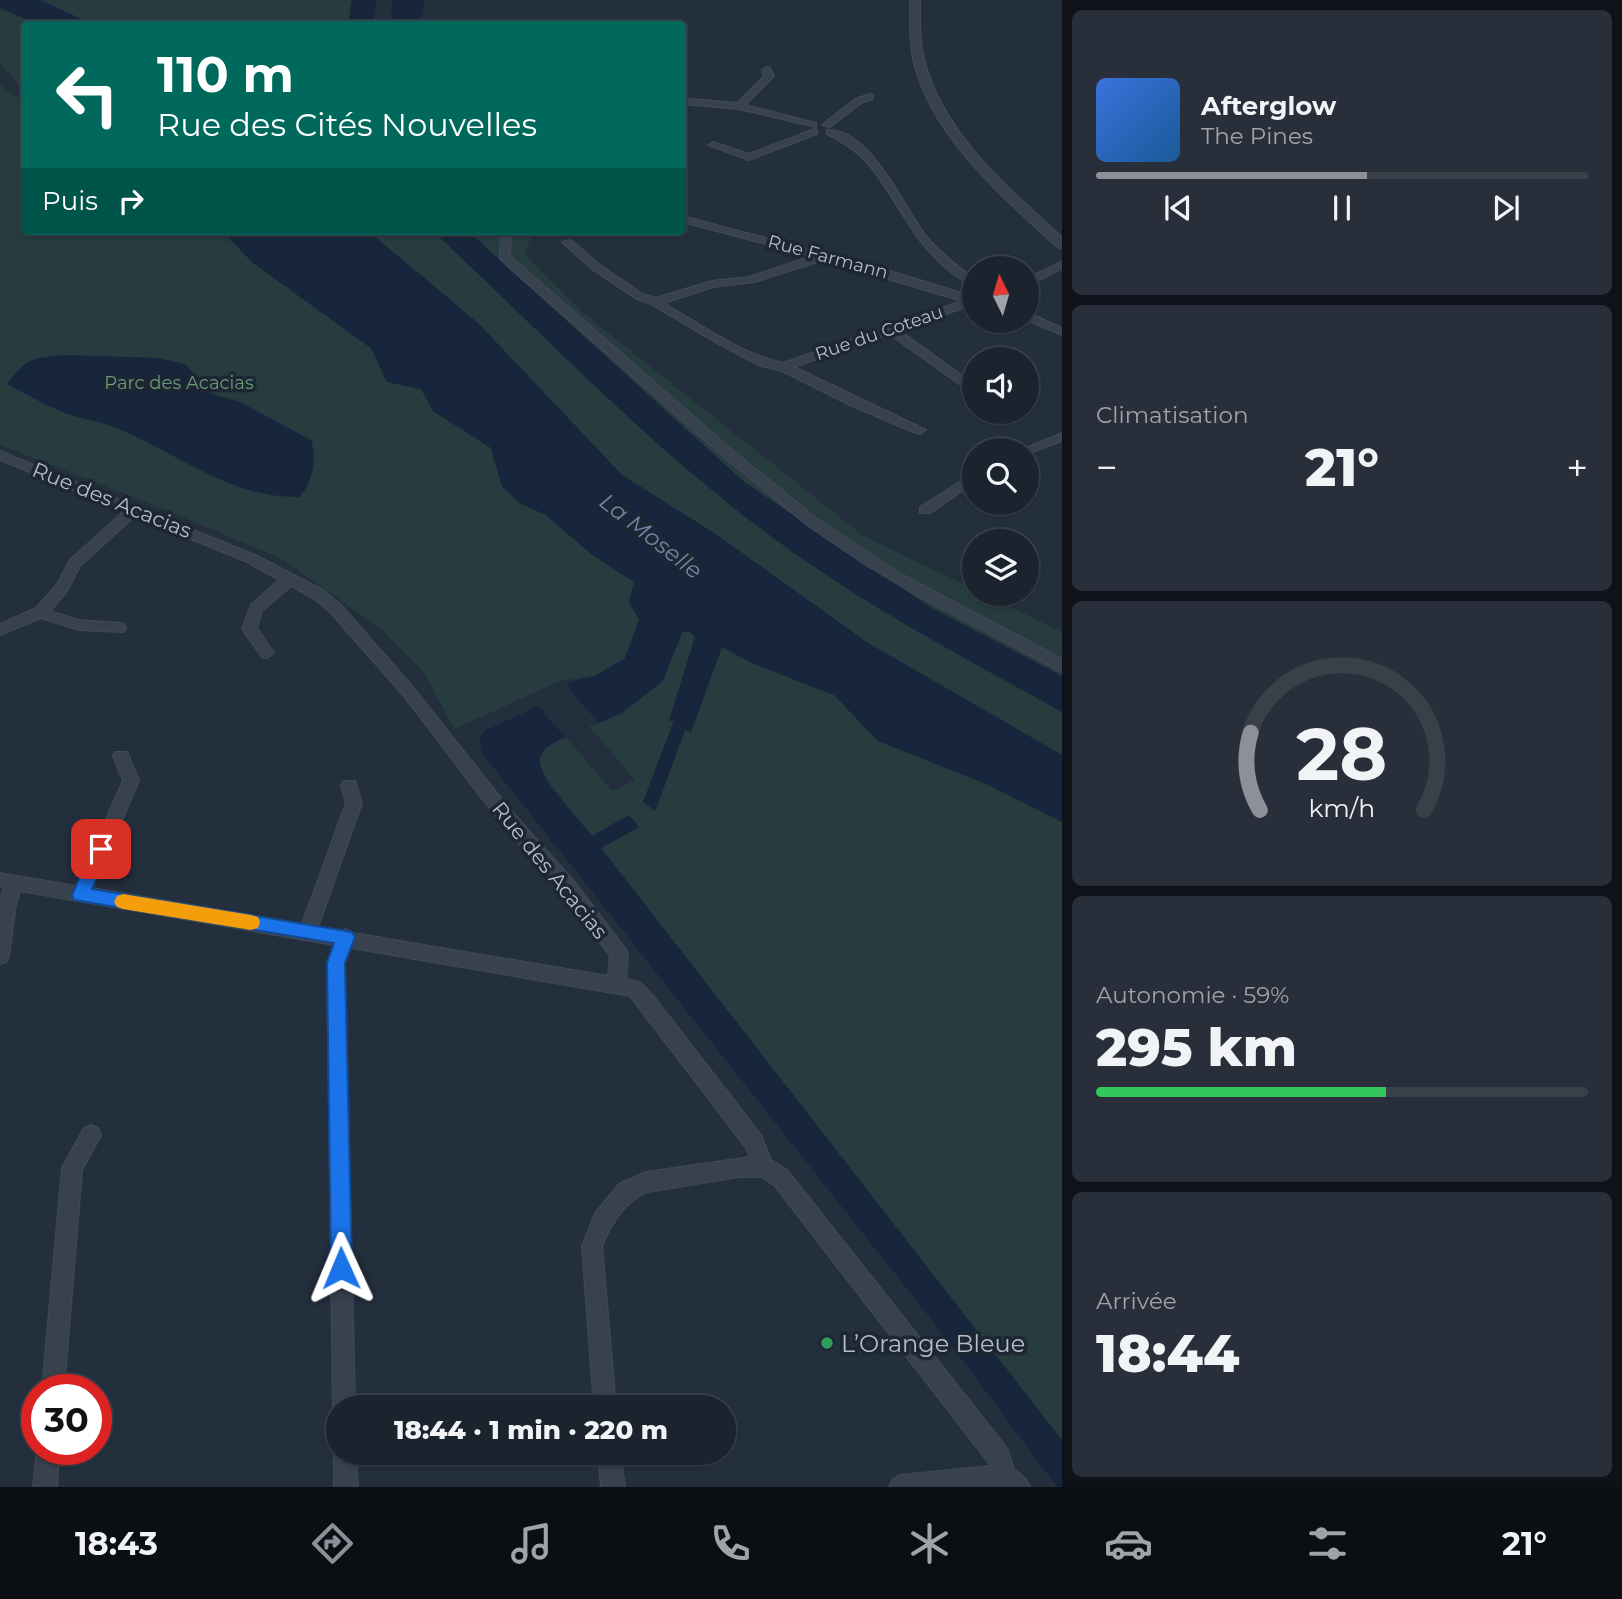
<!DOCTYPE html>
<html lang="fr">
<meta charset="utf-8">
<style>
body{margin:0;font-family:Montserrat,sans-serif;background:#282f3a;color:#f1f3f6;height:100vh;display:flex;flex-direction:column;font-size:26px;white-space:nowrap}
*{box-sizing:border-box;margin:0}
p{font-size:23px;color:#a0a4aa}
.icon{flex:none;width:38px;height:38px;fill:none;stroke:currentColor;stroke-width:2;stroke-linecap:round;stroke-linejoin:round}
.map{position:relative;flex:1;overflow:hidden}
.side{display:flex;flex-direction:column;gap:10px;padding:10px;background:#0f1319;width:560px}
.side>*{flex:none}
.guide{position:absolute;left:21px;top:21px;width:665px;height:214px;border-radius:7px;box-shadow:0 2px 5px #0004,0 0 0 2px #39404a;background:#00695c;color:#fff;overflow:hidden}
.needle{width:46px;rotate:355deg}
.buttons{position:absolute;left:962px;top:256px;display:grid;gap:14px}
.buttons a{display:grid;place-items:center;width:77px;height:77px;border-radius:50%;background:#1b232e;box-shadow:0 2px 5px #0004,0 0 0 2px #39404a;font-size:35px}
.speed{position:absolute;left:21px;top:1374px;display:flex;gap:14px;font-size:35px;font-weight:700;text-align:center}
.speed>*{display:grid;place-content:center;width:91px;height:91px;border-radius:50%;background:#1b232e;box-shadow:0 2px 5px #0004,0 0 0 2px #39404a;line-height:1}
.speed .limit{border:10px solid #d22;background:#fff;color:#111}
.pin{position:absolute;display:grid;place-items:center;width:60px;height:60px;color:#fff;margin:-30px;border-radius:14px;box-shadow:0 4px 10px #0006}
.me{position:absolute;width:77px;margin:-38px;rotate:359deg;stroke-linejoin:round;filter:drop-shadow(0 0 5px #0008)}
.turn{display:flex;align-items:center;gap:24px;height:147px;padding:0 21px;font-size:32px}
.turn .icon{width:91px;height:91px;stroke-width:2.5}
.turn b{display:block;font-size:49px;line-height:60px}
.then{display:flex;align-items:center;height:66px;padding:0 21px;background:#0003;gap:14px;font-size:26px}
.big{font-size:52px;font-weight:800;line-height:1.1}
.side .widget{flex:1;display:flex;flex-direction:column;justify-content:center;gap:10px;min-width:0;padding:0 24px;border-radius:10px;background:#282f3a}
.side .dial{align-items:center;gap:0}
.dial svg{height:182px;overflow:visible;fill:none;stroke:#39404a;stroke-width:7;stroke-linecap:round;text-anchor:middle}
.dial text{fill:#f1f3f6;stroke:none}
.song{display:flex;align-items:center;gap:21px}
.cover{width:84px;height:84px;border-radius:10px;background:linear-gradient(135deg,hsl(220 70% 55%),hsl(210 70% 35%))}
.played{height:7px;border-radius:4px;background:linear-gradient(90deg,#8c9099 55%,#39404a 55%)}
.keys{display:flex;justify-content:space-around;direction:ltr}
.heat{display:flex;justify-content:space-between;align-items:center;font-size:38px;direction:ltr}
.charge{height:10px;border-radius:5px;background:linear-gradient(90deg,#34c759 59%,#39404a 0)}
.trip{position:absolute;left:326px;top:1395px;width:410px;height:70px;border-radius:35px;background:#1b232e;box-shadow:0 2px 5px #0004,0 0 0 2px #39404a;font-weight:800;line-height:70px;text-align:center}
.tabs{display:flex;height:112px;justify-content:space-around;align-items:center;background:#0b0e12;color:#a0a4aa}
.tabs .icon{width:49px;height:49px}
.tabs .on{color:#8c9099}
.tabs b{font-size:32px;color:#f1f3f6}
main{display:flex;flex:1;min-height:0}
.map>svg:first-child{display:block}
</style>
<main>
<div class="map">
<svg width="1062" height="1487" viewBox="0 0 1062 1487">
<rect width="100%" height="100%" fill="#242f3e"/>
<g fill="#263c3f">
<path d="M 40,0 L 352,0 L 348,24 L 92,24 Z"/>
<path d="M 0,8 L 37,24 L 24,24 L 24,91 L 0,63 Z"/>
<path d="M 0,85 L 24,102 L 24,231 L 222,231 L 253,263 L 371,348 L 387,382 L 422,389 L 433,411 L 491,448 L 493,461 L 521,504 L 544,514 L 590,553 L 634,582 L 629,602 L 639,619 L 625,658 L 595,676 L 560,681 L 454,729 L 424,672 L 380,628 L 282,559 L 166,510 L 0,445 Z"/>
<path d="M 368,231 L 433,231 L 672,457 L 747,519 L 906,625 L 1062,712 L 1062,755 L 868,643 L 717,535 L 622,475 L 478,323 Z"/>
<path d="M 468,231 L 533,231 L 525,254 L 587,316 L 862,535 L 975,590 L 975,593 L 982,593 L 1062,632 L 1062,676 L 930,607 L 744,482 Z"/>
<path d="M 682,632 L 690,632 L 695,637 L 669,720 L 674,721 L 643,802 L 656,810 L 685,730 L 691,731 L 722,647 L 752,663 L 834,695 L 878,741 L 984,783 L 1062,822 L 1062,1441 L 601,848 L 639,827 L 629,816 L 592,836 L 541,773 L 540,759 L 546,747 L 566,737 L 612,791 L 635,780 L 589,726 L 599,723 L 678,645 Z"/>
</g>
<g fill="#17263c">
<path d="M 0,0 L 40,0 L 92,24 L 37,24 L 0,8 Z"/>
<path d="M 352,0 L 377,0 L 373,24 L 348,24 Z"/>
<path d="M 393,0 L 425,0 L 420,24 L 390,24 Z"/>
<path d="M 222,231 L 368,231 L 478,323 L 622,475 L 717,535 L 868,643 L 1062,755 L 1062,822 L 984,783 L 878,741 L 834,695 L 752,663 L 722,647 L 691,732 L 685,730 L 655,811 L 643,802 L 674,721 L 669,721 L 695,637 L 690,632 L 682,632 L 663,681 L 622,713 L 599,723 L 569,689 L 568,682 L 595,676 L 625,658 L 639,620 L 629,602 L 634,582 L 590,553 L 544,514 L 521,504 L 502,487 L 491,448 L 433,411 L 421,389 L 387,382 L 371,348 L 253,263 Z"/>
<path d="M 433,231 L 468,231 L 744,482 L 930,607 L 1062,676 L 1062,712 C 954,652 843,594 746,517 C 634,431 536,327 433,231 Z"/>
<path d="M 64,355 L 159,358 L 185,364 L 212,394 L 238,401 L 311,440 C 317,459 313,483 299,497 C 229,498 178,453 116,428 C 100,421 81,419 65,413 C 45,405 26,394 7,384 C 27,357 31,359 64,355 Z"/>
<path d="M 538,706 L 565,737 C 555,742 543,746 540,758 C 536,776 580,821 592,836 L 629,815 L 639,827 L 601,848 L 1062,1440 L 1062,1487 L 1057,1487 L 946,1338 L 482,753 L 479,741 L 484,731 Z"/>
</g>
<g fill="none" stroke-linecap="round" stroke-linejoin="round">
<defs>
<g id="minor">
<path d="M 767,67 L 770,68 L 774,76 L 745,105 L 816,123 L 816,127 L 739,109 L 682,104 L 682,98 L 737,103 L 764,76 L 762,70 Z"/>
<path d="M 870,94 L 873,95 L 873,99 L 861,103 L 830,127 L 822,125 L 855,99 Z"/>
<path d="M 814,129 L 817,130 L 817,134 L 749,160 L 708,145 L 713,142 L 749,154 Z"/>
<path d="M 827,130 C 870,127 904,208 926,236 C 940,253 957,266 975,279 L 975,287 C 966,284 959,278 952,273 C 910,240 901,204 870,166 C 858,151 843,142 827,134 Z"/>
<path d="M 682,216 L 880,268 L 975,297 L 975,304 L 899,330 L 975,385 L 975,395 L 889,334 L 794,367 L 926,430 L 920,434 L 916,433 L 852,406 L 780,370 L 761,366 L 713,341 L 651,304 L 635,298 L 592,269 L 562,242 L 571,240 L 600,265 L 643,294 L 655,298 L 712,281 L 749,277 L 812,256 L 682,222 ZM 824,260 L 962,301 L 783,363 C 741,354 701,325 664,303 L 713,287 L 754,282 Z"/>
<path d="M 501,231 L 511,231 L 510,256 L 733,451 L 816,518 L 899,573 L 1062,659 L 1062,672 L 913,593 L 866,565 L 807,525 L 724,457 L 500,259 Z"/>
<path d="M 1062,262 L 1062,269 L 1027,286 L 1027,278 Z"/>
<path d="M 1027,312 L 1062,328 L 1062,335 L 1027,320 Z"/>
<path d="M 1062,433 L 1062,441 L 1027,454 L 1027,450 L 1021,450 Z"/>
<path d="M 0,451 L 255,555 L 323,590 L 340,604 L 413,687 L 512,812 L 573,880 L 625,948 L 628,954 L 626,979 L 641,983 L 655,998 L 761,1135 L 771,1160 L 788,1171 L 1007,1448 L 1014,1469 L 1026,1479 L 1030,1487 L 889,1487 L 893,1479 L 901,1475 L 991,1466 L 774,1185 L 761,1177 L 738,1177 L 647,1192 C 624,1202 612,1223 602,1246 L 616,1407 L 594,1407 L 582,1246 L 596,1212 L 619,1184 L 646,1172 L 750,1157 L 746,1148 L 630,996 L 351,948 L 345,963 L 355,1407 L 338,1407 L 336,1415 L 333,1407 L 327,963 L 334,945 L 20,891 L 16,904 L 9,956 L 6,962 L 0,964 L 0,899 L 4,888 L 0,887 L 0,873 L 76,886 L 123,781 L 113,756 L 115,752 L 127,752 L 139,781 L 92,888 L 302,924 L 346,803 L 341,786 L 343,781 L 355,781 L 362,803 L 318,927 L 342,931 L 346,929 L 353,933 L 608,976 L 610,956 L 561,890 L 500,822 L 403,695 L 330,612 L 313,598 L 291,586 L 262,611 L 257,628 L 274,653 L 267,658 L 262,657 L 242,629 L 251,605 L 279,580 L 245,561 L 135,516 L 80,566 L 66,593 L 50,611 L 79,620 L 119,623 L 124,624 L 126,628 L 124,632 L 79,630 L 41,618 L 0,635 L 0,624 L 36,608 L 56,586 L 70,560 L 124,511 L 0,460 Z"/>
<path d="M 975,472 L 975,482 L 930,513 L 920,513 L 920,507 Z"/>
<path d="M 91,1125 L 98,1128 L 101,1135 L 82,1170 L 64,1390 L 42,1390 L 62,1168 L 84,1128 Z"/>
<path d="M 337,1444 L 338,1452 L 356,1452 L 358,1487 L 334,1487 L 334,1452 Z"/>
<path d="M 37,1449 L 59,1449 L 57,1487 L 33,1487 Z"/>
<path d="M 598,1452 L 620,1452 L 625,1487 L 601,1487 Z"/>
</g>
<path id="tertiary" d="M 910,0 L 920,0 C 920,20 919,40 924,59 C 943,134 1008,188 1062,237 L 1062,248 L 1057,247 C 1001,195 931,137 913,59 C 909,39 910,20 910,0 Z"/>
</defs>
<use href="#minor" stroke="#414a57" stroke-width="2"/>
<use href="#tertiary" stroke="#414a57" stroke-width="2"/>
<use href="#minor" fill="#38414e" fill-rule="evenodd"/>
<use href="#tertiary" fill="#38414e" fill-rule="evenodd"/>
</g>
<path fill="#1a73e8" stroke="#114b97" stroke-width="2" d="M 101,842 L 107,844 L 109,849 L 92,889 L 352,932 L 355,937 L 345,963 L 352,1268 L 349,1276 L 341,1279 L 334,1276 L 331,1268 L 327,963 L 334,943 L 74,900 L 72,895 L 92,849 L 95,844 Z"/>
<path fill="#f59e0b" d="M 123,894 L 251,915 L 258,917 L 260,922 L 258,928 L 251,930 L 123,909 L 117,907 L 114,902 L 117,896 Z"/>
<circle fill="#2e9e5b" stroke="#1d2633" stroke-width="2.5" cx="827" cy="1343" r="7"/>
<g text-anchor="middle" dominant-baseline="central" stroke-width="7" stroke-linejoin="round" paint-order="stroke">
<g font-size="18" fill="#b4bcc9" stroke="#1d2633">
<text transform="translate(828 257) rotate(15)">Rue Farmann</text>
<text transform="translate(879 333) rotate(-19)">Rue du Coteau</text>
</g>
<g font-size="18" fill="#6b9a76" stroke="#1d2633">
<text x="179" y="383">Parc des Acacias</text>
</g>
<g font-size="21" fill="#b4bcc9" stroke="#1d2633">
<text transform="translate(112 500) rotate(22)">Rue des Acacias</text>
<text transform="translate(550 870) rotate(51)">Rue des Acacias</text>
</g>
<g font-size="23" font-style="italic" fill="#6d86a8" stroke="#1d2633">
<text transform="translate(651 536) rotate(38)">La Moselle</text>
</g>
<g font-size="24" fill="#b4bcc9" stroke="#1d2633" text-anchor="start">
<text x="841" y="1343">L’Orange Bleue</text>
</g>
</g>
</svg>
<div class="buttons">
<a><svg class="needle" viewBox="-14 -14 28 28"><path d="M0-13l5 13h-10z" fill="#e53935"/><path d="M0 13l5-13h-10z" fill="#a0a4aa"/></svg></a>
<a><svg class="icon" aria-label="sound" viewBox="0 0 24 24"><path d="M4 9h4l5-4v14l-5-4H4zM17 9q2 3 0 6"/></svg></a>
<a><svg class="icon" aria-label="search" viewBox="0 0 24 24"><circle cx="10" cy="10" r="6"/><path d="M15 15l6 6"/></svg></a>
<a><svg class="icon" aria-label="layers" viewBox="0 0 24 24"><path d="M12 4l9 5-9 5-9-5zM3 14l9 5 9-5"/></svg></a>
</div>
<div class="speed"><div class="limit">30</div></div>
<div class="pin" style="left:101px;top:849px;background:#d93025"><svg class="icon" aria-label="arrive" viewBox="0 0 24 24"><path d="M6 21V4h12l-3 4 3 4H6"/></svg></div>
<svg class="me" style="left:341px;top:1268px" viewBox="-20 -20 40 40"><path d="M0-17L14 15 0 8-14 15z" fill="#1a73e8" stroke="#fff" stroke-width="4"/></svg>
<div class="trip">18:44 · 1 min · 220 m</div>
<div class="guide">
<div class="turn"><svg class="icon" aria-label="left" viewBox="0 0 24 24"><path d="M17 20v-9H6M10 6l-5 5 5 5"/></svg><div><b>110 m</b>Rue des Cités Nouvelles</div></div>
<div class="then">Puis<svg class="icon" aria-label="right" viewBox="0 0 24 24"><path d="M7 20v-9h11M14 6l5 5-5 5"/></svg></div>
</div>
</div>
<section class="side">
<div class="widget">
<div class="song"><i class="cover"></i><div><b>Afterglow</b><p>The Pines</p></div></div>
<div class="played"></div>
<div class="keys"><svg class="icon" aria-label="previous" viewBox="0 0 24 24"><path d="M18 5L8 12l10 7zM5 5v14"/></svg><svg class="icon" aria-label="pause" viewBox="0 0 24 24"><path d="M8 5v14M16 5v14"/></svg><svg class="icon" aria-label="next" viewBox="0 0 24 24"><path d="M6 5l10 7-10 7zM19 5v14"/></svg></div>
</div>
<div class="widget"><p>Climatisation</p>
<div class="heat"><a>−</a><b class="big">21°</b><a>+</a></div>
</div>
<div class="widget dial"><svg viewBox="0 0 100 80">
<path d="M14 69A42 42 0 1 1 86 69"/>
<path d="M14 69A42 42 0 0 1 10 35" stroke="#8c9099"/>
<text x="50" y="56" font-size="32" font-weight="700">28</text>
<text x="50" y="72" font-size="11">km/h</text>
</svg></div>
<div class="widget"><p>Autonomie · 59%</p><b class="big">295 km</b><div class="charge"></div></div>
<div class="widget"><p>Arrivée</p><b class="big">18:44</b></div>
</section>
</main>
<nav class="tabs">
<b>18:43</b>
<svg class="icon on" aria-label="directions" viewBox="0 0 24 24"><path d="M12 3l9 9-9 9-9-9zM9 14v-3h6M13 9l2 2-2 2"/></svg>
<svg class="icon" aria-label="music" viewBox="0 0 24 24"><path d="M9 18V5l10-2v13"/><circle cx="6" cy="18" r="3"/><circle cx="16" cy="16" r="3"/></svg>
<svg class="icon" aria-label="phone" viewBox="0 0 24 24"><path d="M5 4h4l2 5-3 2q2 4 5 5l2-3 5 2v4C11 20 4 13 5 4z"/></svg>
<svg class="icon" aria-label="climate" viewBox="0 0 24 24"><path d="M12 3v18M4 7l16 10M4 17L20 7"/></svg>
<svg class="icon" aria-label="car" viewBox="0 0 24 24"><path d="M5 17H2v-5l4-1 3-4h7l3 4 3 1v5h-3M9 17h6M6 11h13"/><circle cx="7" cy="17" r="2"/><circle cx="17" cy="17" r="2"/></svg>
<svg class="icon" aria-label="filters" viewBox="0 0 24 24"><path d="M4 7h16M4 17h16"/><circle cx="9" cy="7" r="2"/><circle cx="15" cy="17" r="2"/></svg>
<b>21°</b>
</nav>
